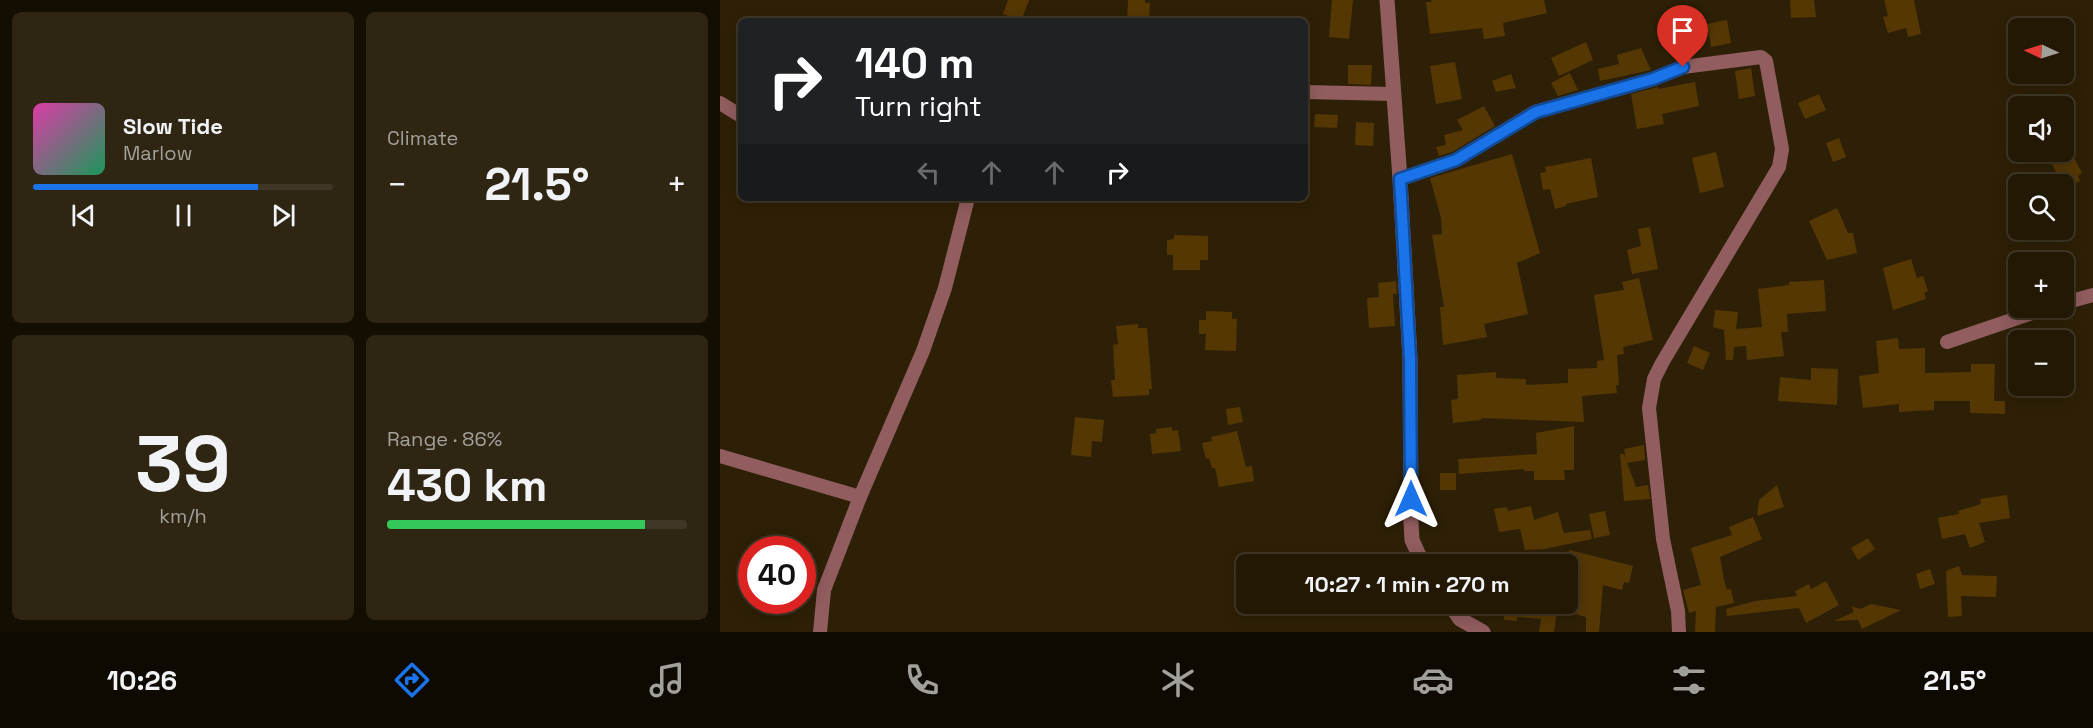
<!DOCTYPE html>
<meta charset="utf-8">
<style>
body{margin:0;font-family:"Space Grotesk",sans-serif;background:#2e2513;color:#f1f3f6;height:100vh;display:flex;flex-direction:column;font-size:22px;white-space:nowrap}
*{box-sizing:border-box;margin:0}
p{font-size:20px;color:#a2a09a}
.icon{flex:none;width:33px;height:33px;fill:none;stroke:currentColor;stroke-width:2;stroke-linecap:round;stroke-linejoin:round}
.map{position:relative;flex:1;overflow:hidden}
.drawer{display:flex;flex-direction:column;gap:12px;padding:12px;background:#130d02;width:720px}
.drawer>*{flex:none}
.hud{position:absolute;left:18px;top:18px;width:570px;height:183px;border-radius:9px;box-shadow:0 3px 15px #0003,0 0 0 2px #3f3726;background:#202124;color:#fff;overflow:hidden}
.needle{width:39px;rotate:274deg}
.tools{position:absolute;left:1288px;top:18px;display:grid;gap:12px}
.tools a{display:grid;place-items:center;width:66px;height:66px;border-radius:9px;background:#221804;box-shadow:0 3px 15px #0003,0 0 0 2px #3f3726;font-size:30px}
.speed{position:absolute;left:18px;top:536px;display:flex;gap:12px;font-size:30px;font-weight:700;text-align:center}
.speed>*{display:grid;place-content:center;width:78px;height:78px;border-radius:50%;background:#221804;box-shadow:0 3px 15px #0003,0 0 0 2px #3f3726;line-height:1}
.speed .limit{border:9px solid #d22;background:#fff;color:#111}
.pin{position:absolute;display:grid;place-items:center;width:51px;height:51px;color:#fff;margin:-62px -26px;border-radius:50% 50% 50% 0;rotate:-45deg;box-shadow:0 0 6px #0007}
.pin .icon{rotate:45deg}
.me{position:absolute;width:66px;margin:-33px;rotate:0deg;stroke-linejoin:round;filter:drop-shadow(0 0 4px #0008)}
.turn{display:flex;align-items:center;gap:21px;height:126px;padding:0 18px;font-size:27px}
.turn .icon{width:78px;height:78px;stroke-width:2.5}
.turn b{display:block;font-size:42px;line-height:51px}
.lanes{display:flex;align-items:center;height:57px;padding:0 18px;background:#0003;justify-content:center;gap:30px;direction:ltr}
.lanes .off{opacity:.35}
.big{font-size:45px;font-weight:600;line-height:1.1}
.drawer .card{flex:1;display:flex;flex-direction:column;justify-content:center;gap:9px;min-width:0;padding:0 21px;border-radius:9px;background:#2e2513}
.drawer .dial{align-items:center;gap:0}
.dial b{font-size:78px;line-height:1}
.song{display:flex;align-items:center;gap:18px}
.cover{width:72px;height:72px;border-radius:9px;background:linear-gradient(135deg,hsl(320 70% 55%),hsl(150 70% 35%))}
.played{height:6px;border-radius:3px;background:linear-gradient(90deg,#1a73e8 75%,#3f3726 75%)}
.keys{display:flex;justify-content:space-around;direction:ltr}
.heat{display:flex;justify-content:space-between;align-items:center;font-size:33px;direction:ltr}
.charge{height:9px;border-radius:4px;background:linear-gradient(90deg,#34c759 86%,#3f3726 0)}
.drawer .tiles{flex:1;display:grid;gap:12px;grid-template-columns:repeat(2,1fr)}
.trip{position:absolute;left:516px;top:554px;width:342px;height:60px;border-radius:9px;background:#221804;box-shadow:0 3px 15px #0003,0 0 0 2px #3f3726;font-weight:600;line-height:60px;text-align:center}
.tabs{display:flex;height:96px;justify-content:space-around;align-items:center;background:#0e0a02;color:#a2a09a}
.tabs .icon{width:42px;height:42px}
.tabs .current{color:#1a73e8}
.tabs b{font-size:27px;color:#f1f3f6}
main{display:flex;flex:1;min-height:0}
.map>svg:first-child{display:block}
</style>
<main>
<section class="drawer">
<div class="tiles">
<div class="card">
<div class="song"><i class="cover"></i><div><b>Slow Tide</b><p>Marlow</p></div></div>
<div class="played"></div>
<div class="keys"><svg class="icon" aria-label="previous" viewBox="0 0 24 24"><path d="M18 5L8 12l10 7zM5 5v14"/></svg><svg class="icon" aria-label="pause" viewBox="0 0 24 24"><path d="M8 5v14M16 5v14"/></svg><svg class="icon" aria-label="next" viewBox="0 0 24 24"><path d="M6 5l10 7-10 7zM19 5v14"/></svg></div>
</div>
<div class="card"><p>Climate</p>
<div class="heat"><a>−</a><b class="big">21.5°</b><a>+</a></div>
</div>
<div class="card dial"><b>39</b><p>km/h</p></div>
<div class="card"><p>Range · 86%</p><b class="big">430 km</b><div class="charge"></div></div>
</div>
</section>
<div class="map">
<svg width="1373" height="632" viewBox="0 0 1373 632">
<rect width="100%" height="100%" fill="#2e2006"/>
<g fill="#543703">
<path d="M 288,0 L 309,0 L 301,21 L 283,14 Z"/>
<path d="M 408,0 L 425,0 L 425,3 L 430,3 L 429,21 L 407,21 Z"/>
<path d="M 612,0 L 633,0 L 629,39 L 609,37 Z"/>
<path d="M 711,0 L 824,0 L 827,13 L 783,23 L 785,36 L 764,39 L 762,28 L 710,34 L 706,2 L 712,2 Z"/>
<path d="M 1070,0 L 1094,0 L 1096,17 L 1071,18 Z"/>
<path d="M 1164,0 L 1194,0 L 1201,34 L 1188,37 L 1186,28 L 1168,33 L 1163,17 L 1168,16 Z"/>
<path d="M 1007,20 L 1011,43 L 991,47 L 987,24 Z"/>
<path d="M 866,42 L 873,60 L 839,76 L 831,58 Z"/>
<path d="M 921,48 L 931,70 L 880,81 L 878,69 L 899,64 L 897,55 Z"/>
<path d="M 735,62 L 742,99 L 716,104 L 710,66 Z"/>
<path d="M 628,65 L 652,65 L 651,85 L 628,84 Z"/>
<path d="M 1031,68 L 1035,96 L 1019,99 L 1015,71 Z"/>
<path d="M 850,73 L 858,90 L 838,96 L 831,83 Z"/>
<path d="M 791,74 L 796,88 L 776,92 L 772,81 Z"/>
<path d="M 975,82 L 979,106 L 942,114 L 944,124 L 917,129 L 911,94 L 938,87 L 938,89 Z"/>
<path d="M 1099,94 L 1106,110 L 1085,119 L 1078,103 Z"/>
<path d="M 764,106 L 775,126 L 732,152 L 719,156 L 716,147 L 726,145 L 724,135 L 743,130 L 737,120 Z"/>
<path d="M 595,114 L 618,115 L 617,128 L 594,127 Z"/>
<path d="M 636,122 L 654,123 L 653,146 L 635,145 Z"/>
<path d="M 1119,138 L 1126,157 L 1113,162 L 1106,143 Z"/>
<path d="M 1349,148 L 1362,173 L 1358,176 L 1360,181 L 1344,188 L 1329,158 Z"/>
<path d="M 996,152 L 1004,187 L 980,193 L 972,158 Z"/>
<path d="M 792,154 L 820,253 L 797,263 L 808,314 L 764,324 L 767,337 L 723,345 L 720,307 L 724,307 L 712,235 L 722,234 L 721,218 L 710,178 Z"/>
<path d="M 871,158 L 878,197 L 846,204 L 846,206 L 835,209 L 830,189 L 823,190 L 820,173 L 826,172 L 825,167 Z"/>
<path d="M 1117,208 L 1128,233 L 1133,233 L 1137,253 L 1107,260 L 1089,221 Z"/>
<path d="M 930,227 L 938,269 L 912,274 L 907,250 L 921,246 L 918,229 Z"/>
<path d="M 454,235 L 488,236 L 488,260 L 480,260 L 480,270 L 453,270 L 453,255 L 447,255 L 447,240 L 454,239 Z"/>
<path d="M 1191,259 L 1197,278 L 1203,276 L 1208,291 L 1204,293 L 1206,299 L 1173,310 L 1163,268 Z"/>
<path d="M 919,278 L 933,340 L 903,347 L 904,354 L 897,355 L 899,385 L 896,385 L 897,393 L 862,396 L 864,422 L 761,418 L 761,420 L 733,423 L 731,400 L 738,399 L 737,375 L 776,372 L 776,378 L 806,379 L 806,385 L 848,383 L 848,369 L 877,368 L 877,361 L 884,360 L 874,295 L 904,290 L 902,282 Z"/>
<path d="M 1104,280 L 1106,311 L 1067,314 L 1068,332 L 1061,332 L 1064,356 L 1027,360 L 1026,346 L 1014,347 L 1013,360 L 1006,360 L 1004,330 L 993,327 L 995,310 L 1018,312 L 1016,329 L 1042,327 L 1038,289 L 1069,285 L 1069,282 Z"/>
<path d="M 676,281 L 677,294 L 673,294 L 675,326 L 649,328 L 647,298 L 659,297 L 658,283 Z"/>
<path d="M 486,311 L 512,312 L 512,319 L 517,319 L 516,351 L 485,350 L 486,334 L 479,334 L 479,320 L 486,320 Z"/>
<path d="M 418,324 L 418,328 L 427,328 L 432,389 L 429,389 L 429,395 L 393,397 L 391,380 L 395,380 L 393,345 L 398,344 L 396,326 Z"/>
<path d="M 1178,338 L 1179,349 L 1205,348 L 1205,373 L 1251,372 L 1251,364 L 1275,364 L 1274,401 L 1285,401 L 1285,414 L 1250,413 L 1250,401 L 1214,401 L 1214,410 L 1179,412 L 1179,404 L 1143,408 L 1139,376 L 1159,373 L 1156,341 Z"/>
<path d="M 974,346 L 990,353 L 983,370 L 967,363 Z"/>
<path d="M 1091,368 L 1118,369 L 1117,405 L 1058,401 L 1060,377 L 1091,380 Z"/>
<path d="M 520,407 L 523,422 L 508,425 L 506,409 Z"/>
<path d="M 355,417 L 384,420 L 382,442 L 372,441 L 371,457 L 351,455 Z"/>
<path d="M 854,426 L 854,470 L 844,470 L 845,480 L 814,480 L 814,471 L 804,471 L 804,469 L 739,474 L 738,459 L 817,454 L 816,433 Z"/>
<path d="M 452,427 L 452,431 L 458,430 L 461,451 L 432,454 L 430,434 L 436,433 L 436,429 Z"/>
<path d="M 517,431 L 526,467 L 532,466 L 534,481 L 499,487 L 495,468 L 492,468 L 489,458 L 486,459 L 482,443 L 492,441 L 491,437 Z"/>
<path d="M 924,445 L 925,460 L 907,463 L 916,487 L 928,485 L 930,499 L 904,501 L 900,454 L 904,454 L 906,460 L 904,449 Z"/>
<rect x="720" y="473" width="16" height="17"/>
<path d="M 1057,485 L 1064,507 L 1037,516 L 1039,500 Z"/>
<path d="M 1287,495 L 1290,518 L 1259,523 L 1265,542 L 1250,548 L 1245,534 L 1222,539 L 1218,518 L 1239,514 L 1238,511 L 1261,504 L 1260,499 Z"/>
<path d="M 811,506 L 814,520 L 838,512 L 844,533 L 870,530 L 872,539 L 825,549 L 805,550 L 800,529 L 779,532 L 774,509 L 787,507 L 788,511 Z"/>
<path d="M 885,511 L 890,535 L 874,538 L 869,514 Z"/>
<path d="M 1033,517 L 1042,539 L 1000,557 L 1004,580 L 1007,590 L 1011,589 L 1014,603 L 996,607 L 995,632 L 975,632 L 976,611 L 969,613 L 963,590 L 981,585 L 971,548 L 1012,535 L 1009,527 Z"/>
<path d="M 1148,538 L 1155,549 L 1138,560 L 1131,548 Z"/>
<path d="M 849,550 L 913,566 L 909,583 L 904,582 L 902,590 L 883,585 L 879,632 L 866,632 L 866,617 L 848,612 L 848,586 L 852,588 Z"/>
<path d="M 1239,566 L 1242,575 L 1277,576 L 1276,597 L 1241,596 L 1242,616 L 1228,617 L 1226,571 Z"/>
<path d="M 1210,569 L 1215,584 L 1200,589 L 1196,574 Z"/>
<path d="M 1106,581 L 1119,605 L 1086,623 L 1079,608 L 1007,616 L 1006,609 L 1035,601 L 1077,596 L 1075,591 L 1089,584 L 1091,589 Z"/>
<path d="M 785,603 L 838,603 L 834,632 L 819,632 L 821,619 L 797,617 L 797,621 L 784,620 Z"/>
<path d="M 1151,604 L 1181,610 L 1142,629 L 1138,620 L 1114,621 L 1134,612 L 1131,606 L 1140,609 Z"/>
</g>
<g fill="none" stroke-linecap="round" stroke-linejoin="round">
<g stroke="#915d5f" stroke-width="14">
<path d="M 585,92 L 673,94"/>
<path d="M 0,103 L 21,116"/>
<path d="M 680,179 L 736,160 L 815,112 L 933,79 L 963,67 L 1041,57 L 1046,61 L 1062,149 L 1059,167 L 942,363 L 934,379 L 929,408 L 943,539 L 958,611 L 959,632"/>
<path d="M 1344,303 L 1373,295"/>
<path d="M 1227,342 L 1327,308"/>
<path d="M 0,456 L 140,497"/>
<path d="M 100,632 L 104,590 L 140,497 L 203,351 L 225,288 L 248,198"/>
</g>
<g stroke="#915d5f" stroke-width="15">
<path d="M 667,0 L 680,179 L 690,359 L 691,522 L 692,540 L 703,564"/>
<path d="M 729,603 L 740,619 L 763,632"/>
</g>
</g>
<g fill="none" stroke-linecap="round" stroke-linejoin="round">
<defs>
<path id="route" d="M 691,499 L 690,359 L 680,179 L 736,160 L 816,112 L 933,79 L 963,67"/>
</defs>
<use href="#route" stroke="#114b97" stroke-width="15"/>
<use href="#route" stroke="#1a73e8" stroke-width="10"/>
</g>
</svg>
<div class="tools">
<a><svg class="needle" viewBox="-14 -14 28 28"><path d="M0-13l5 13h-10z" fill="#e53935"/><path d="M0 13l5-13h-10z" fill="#a2a09a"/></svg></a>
<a><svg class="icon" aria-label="sound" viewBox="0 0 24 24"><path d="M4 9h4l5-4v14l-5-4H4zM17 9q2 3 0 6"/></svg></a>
<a><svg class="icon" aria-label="search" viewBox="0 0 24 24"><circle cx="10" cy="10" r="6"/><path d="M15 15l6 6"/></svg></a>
<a>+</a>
<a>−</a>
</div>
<div class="speed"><div class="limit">40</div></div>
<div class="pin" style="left:963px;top:67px;background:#d93025"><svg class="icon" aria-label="arrive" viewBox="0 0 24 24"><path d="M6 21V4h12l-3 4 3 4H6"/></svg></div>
<svg class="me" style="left:691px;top:499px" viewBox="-20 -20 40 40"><path d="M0-17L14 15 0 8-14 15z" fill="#1a73e8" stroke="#fff" stroke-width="4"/></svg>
<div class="trip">10:27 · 1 min · 270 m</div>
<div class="hud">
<div class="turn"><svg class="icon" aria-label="right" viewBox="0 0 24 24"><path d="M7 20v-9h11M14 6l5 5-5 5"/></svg><div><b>140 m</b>Turn right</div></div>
<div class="lanes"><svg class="icon off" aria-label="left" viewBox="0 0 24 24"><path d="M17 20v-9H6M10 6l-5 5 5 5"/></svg><svg class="icon off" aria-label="ahead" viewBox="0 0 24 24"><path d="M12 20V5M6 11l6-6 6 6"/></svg><svg class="icon off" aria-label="ahead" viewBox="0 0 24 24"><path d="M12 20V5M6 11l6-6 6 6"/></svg><svg class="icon" aria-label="right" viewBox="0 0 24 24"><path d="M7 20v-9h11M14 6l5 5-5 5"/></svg></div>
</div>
</div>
</main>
<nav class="tabs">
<b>10:26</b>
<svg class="icon current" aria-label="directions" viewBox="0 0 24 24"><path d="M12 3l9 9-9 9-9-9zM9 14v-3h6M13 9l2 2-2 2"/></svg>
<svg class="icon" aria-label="music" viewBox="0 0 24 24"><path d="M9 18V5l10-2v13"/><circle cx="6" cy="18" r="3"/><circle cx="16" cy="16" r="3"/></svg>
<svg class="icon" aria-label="phone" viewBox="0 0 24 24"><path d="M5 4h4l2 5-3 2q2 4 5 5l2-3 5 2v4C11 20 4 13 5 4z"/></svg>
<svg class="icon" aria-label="climate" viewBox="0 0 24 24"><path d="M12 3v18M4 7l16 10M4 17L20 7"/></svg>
<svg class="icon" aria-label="car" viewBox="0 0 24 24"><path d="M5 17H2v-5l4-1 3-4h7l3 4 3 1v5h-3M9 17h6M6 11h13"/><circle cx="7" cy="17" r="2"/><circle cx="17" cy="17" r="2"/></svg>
<svg class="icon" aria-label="filters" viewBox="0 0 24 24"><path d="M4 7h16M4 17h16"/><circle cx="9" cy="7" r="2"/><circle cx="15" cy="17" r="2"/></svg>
<b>21.5°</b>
</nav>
